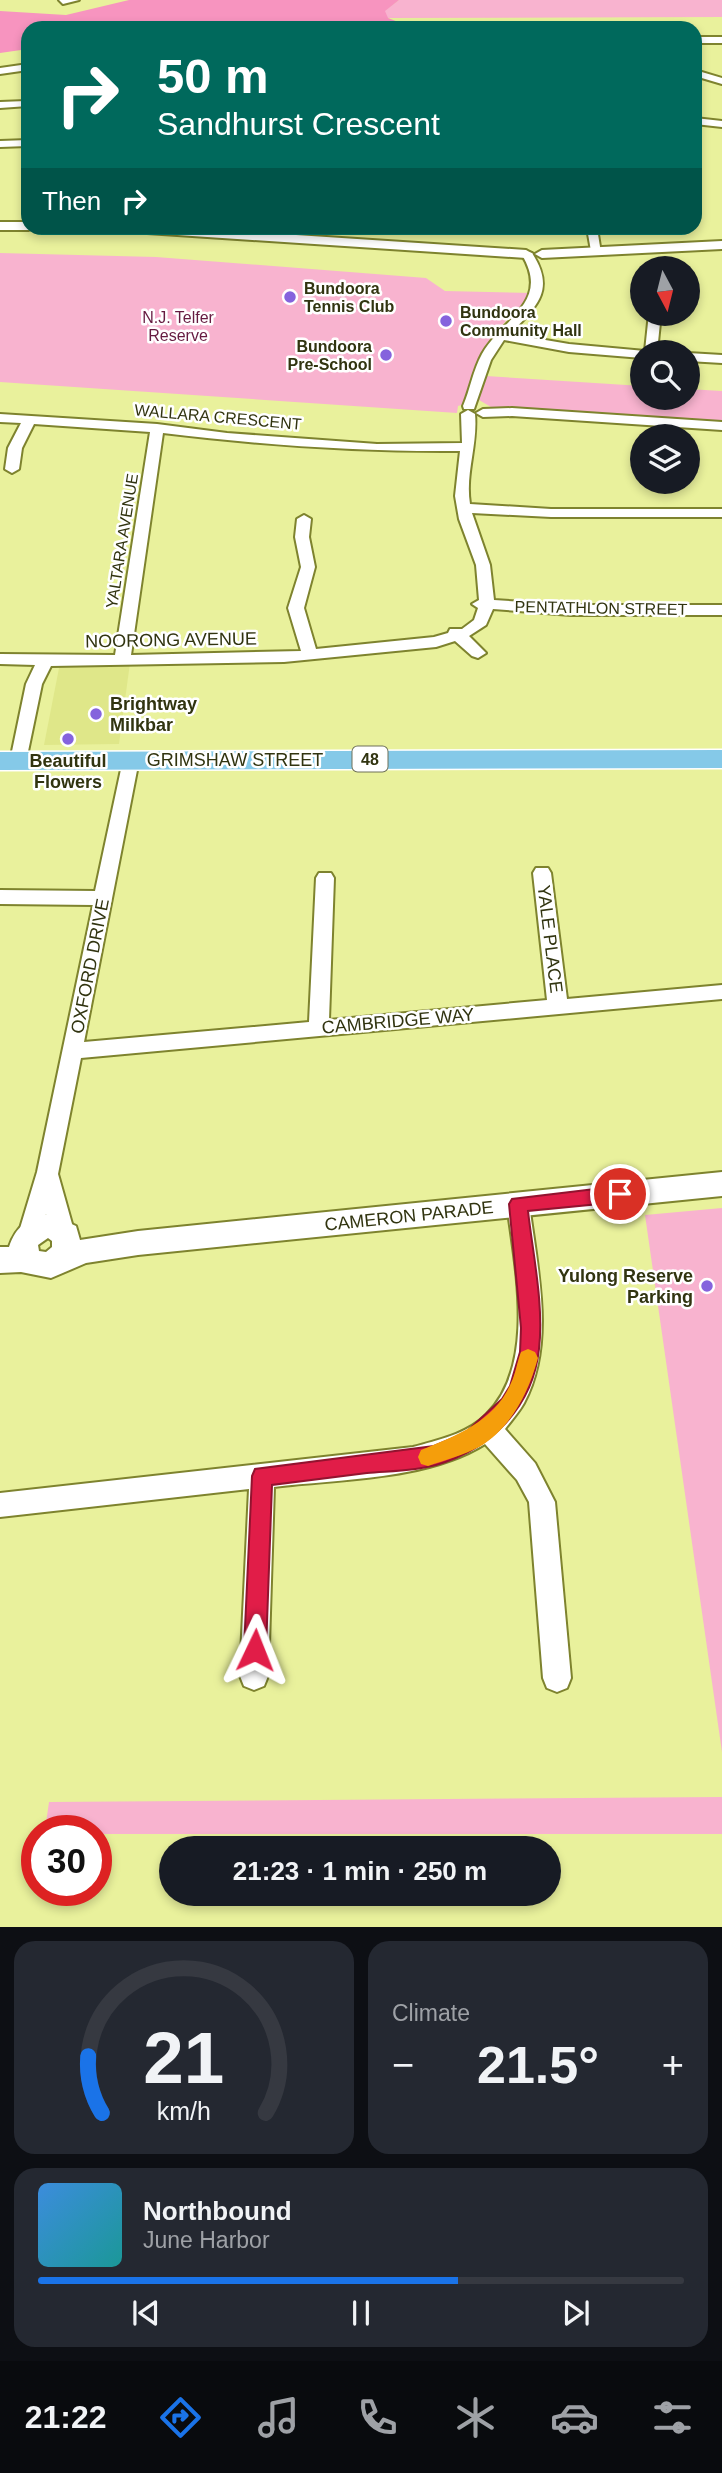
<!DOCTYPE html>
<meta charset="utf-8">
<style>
body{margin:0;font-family:Arial,sans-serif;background:#242831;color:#f1f3f6;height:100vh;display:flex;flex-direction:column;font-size:26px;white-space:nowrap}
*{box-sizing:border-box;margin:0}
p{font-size:23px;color:#9ea1a6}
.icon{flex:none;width:38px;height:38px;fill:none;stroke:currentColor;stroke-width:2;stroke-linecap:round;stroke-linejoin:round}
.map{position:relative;height:1927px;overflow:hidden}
.panel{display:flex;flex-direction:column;gap:14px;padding:14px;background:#0d0f14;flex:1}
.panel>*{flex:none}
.banner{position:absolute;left:21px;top:21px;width:681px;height:214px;border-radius:21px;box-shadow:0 4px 10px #0003;background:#00695c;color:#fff;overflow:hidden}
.needle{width:46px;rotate:173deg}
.tools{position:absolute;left:630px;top:256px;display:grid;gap:14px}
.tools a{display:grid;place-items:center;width:70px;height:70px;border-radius:50%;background:#171b24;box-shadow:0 4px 10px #0003;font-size:35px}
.speed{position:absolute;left:21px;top:1815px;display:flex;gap:14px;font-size:35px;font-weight:700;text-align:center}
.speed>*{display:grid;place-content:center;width:91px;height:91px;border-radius:50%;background:#171b24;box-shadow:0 4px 10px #0003;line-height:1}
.speed .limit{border:10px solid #d22;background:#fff;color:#111}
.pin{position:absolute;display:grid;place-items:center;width:60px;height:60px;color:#fff;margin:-30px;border:4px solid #fff;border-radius:50%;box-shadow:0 2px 7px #0007}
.me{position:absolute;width:77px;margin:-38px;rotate:2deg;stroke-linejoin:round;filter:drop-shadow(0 0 5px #0008)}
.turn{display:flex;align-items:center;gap:24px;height:147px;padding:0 21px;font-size:32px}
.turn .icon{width:91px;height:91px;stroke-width:2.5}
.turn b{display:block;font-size:49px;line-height:60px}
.then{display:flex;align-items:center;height:66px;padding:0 21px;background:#0003;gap:14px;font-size:26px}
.big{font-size:52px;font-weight:600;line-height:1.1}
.panel .tile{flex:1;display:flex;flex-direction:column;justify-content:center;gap:10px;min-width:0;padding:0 24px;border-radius:21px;background:#242831}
.panel .dial{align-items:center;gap:0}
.dial svg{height:182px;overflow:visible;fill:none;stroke:#363941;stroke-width:7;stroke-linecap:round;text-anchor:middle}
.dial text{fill:#f1f3f6;stroke:none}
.song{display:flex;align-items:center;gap:21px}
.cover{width:84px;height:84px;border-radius:10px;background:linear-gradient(135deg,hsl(210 70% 55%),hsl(180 70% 35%))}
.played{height:7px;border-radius:4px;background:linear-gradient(90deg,#1a73e8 65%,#363941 65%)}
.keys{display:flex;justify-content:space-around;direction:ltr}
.heat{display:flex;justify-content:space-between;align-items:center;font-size:38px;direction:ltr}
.panel .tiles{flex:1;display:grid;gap:14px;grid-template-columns:1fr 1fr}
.tile:last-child{grid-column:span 2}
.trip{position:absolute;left:159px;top:1836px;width:402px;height:70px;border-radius:35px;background:#171b24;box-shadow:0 4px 10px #0003;font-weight:600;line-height:70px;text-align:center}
.tabs{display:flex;height:112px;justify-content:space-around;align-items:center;background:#090b0e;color:#9ea1a6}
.tabs .icon{width:49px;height:49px}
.tabs .active{color:#1a73e8}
.tabs b{font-size:32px;color:#f1f3f6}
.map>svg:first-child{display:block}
</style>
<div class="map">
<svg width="722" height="1927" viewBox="0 0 722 1927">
<rect width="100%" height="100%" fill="#e9f19c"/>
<g fill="#dfe789">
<path d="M 650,24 L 649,28 L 188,28 L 188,27 Z"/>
<path d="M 60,663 L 130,663 L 119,744 L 44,745 Z"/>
</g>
<g fill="#f8b3cf">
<path d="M 399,0 L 722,0 L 722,17 L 387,18 L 384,11 Z"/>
<path d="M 0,253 L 156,257 L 426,278 L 445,291 L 532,293 C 526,306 515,312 505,322 C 480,350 476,367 468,403 L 458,406 L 457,413 L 0,382 Z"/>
<path d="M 486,376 L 642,386 L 642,397 L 688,397 L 688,389 L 722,391 L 722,421 L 491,407 L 479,400 Z"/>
<path d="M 722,1208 L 722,1752 L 645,1215 Z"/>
<path d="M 722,1797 L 722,1834 L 96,1834 L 96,1830 L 45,1830 L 49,1802 Z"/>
</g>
<path fill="#f794bf" d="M 129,0 L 399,0 L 385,11 L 388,18 L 406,25 L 28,28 L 28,49 L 0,53 L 0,11 L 66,15 Z"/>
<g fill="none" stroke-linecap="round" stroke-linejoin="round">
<defs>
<g id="minor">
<path d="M 59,0 L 79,0 L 63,4 Z"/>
<rect x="695" y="37" width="27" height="6"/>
<path d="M 28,64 L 28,70 L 0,74 L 0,68 Z"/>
<path d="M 695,70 L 722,78 L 722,84 L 695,76 Z"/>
<path d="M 26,101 L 28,106 L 0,108 L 0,102 Z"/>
<path d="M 695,118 L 722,121 L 722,127 L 695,124 Z"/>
<path d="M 28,140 L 28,146 L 0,147 L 0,141 Z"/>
<path d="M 587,228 L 597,228 L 601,253 L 591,251 Z"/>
<path d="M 528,252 L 532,253 C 556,290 537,306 510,334 L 569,344 L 645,351 L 649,313 L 661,313 L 657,352 L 642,352 L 642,358 L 569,352 L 504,340 L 491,360 L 475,406 L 474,409 L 464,409 L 463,406 C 470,390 473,370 482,354 C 502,318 551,303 522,255 Z"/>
<path d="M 688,353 L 722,355 L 722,363 L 688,361 Z"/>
<path d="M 512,408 L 722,422 L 722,430 L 512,416 L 483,417 L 476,413 L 483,409 Z"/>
<path d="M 468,410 L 475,414 C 478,445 465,473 470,504 L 551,509 L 722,509 L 722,517 L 551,517 L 472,513 L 490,565 L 494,600 L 571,605 L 722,605 L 722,615 L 571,615 L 493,609 L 486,625 L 469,636 L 486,653 L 478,658 L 472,656 L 455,641 L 436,647 L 284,662 L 51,666 L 42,684 L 26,761 L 24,765 L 12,765 L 10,761 L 26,684 L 35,665 L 0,664 L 0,654 L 115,655 L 150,432 L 34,424 L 22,448 L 19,469 L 12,473 L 5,469 L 8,448 L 21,423 L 0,422 L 0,414 L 157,424 L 227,433 L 377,444 L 462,443 L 461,414 ZM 163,433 C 262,445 360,452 460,451 L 455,496 L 459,519 L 476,565 L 479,600 L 472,604 L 478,608 L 474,620 L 462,629 L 450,629 L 448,633 L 434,637 L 316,649 L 304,608 L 315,567 L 309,537 L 311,519 L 304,515 L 297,519 L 295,537 L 301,567 L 288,608 L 301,651 L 131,655 Z"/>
<path d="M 131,754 L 139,760 L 84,1042 L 309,1022 L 316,878 L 319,873 L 331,873 L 334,878 L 329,1020 L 547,1000 L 533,873 L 536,868 L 548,868 L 551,873 L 567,999 L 722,985 L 722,999 L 81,1058 L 58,1174 L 74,1231 L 71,1238 L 63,1241 L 55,1238 L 46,1214 L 37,1242 L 29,1245 L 21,1242 L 18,1235 L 37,1172 L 93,905 L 0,904 L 0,890 L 95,891 L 123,760 Z"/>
<path d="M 518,1195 L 526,1197 L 529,1204 C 537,1267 556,1344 524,1403 C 519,1412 511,1421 505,1429 L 535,1463 L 555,1502 L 571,1678 L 567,1688 L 557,1692 L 547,1688 L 543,1678 L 529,1502 L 517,1480 L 485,1444 C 428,1480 340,1479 274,1487 L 268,1676 L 264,1686 L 254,1690 L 244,1686 L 240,1676 L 249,1489 L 0,1517 L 0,1493 L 413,1447 C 438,1440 467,1434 486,1415 C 537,1365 515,1267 507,1204 L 510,1197 Z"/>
</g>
<g id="tertiary">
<path d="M 0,222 L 28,222 L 28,228 L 34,228 L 28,230 L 0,230 Z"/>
<path d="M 125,228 L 188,228 L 526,250 L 533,254 L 526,258 L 132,232 Z"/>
<path d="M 722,241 L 722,249 L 542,258 L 535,254 L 542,250 Z"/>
<path d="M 722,1172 L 722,1196 L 138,1255 L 86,1263 L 51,1278 L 21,1272 L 0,1273 L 0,1247 L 9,1247 C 16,1226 28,1218 49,1214 L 76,1226 L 80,1240 L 138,1231 ZM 48,1238 L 52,1241 L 52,1247 L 46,1252 L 39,1251 L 38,1245 Z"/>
</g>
<path id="primary" d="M 722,750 L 722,768 L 0,770 L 0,752 Z"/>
</defs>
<use href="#minor" stroke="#7e832e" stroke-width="4"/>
<use href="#tertiary" stroke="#7e832e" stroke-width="4"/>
<use href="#primary" stroke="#fff" stroke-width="3"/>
<use href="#minor" fill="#fff" fill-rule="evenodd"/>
<use href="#tertiary" fill="#fff" fill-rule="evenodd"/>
<use href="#primary" fill="#85c9e8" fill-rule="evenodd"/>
</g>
<path fill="#e11d48" stroke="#92132f" stroke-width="2" d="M 620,1186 L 627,1189 L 629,1194 L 627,1199 L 620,1202 L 528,1211 C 533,1255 544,1305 539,1349 C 533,1407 491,1449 436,1465 C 415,1471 390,1471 367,1473 C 336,1477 304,1481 272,1485 L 266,1650 L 263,1658 L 255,1662 L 247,1658 L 244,1650 L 252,1476 L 255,1469 L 434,1446 L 465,1433 L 502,1399 L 510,1386 L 520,1352 L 521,1328 L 509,1204 L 512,1199 Z"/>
<path fill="#f59e0b" d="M 528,1349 L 535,1352 L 538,1358 C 528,1393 512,1427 479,1447 C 464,1455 445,1460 428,1466 L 421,1464 L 418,1457 L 421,1450 C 456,1436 495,1421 511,1383 C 516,1373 517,1362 521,1352 Z"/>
<g fill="#8563dd" stroke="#fff" stroke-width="2.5">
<circle cx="290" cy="297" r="7"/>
<circle cx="446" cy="321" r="7"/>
<circle cx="386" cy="355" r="7"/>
<circle cx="96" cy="714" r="7"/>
<circle cx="68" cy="739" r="7"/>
<circle cx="707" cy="1286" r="7"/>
</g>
<g text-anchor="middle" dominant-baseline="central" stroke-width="5" stroke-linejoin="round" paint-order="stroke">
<g font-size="16" font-weight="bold" fill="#313410" stroke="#fff" text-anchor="start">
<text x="304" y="288">Bundoora<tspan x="304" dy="18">Tennis Club</tspan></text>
<text x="460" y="312">Bundoora<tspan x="460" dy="18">Community Hall</tspan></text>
<text x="372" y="346" text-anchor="end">Bundoora<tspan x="372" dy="18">Pre-School</tspan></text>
</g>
<g font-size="16" fill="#661b41" stroke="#fff">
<text x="178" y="317">N.J. Telfer<tspan x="178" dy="18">Reserve</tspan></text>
</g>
<g font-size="16" fill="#313410" stroke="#fff">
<text transform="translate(218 417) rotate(5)">WALLARA CRESCENT</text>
<text transform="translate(122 541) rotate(-81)">YALTARA AVENUE</text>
<text transform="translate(601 608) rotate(1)">PENTATHLON STREET</text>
</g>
<rect fill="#fff" stroke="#6f7158" stroke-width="2" x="352.5" y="746.5" width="35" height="25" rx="5"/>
<g font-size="16" font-weight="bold" fill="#313410">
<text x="370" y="759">48</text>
</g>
<g font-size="18" fill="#313410" stroke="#fff">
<text transform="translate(171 640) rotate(-1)">NOORONG AVENUE</text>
<text x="235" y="760">GRIMSHAW STREET</text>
<text transform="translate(550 939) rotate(83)">YALE PLACE</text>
<text transform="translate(90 966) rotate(-79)">OXFORD DRIVE</text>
<text transform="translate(398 1021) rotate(-5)">CAMBRIDGE WAY</text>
<text transform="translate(409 1216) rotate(-6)">CAMERON PARADE</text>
</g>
<g font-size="18" font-weight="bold" fill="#313410" stroke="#fff" text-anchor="start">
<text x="110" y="704">Brightway<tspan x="110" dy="21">Milkbar</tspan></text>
<text x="68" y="761" text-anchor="middle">Beautiful<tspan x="68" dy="21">Flowers</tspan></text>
<text x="693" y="1276" text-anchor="end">Yulong Reserve<tspan x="693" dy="21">Parking</tspan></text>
</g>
</g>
</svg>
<div class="tools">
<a><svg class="needle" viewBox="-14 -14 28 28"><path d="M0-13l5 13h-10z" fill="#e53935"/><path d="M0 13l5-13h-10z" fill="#9ea1a6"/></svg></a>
<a><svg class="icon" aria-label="search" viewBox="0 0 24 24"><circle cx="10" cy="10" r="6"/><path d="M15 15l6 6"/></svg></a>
<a><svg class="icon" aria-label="layers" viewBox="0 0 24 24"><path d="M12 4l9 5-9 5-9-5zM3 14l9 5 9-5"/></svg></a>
</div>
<div class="speed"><div class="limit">30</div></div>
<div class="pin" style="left:620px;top:1194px;background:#d93025"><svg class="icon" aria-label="arrive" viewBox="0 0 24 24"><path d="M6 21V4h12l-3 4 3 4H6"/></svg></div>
<svg class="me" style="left:255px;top:1650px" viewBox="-20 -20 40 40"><path d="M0-17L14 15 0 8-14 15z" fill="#e11d48" stroke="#fff" stroke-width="4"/></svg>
<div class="trip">21:23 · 1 min · 250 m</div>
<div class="banner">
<div class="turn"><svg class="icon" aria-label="right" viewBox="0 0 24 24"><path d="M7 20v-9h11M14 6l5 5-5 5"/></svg><div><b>50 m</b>Sandhurst Crescent</div></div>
<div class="then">Then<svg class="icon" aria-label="right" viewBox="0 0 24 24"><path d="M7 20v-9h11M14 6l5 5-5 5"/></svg></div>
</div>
</div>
<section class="panel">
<div class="tiles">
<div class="tile dial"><svg viewBox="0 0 100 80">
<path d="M14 69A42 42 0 1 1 86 69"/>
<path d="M14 69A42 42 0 0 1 8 44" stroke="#1a73e8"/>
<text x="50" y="56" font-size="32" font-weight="700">21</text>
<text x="50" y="72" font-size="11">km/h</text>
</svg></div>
<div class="tile"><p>Climate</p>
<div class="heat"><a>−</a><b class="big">21.5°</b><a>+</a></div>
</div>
<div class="tile">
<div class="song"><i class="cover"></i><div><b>Northbound</b><p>June Harbor</p></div></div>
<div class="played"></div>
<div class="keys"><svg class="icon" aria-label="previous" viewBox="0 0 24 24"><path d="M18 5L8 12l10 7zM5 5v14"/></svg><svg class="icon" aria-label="pause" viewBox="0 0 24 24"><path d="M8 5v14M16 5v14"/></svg><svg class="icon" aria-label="next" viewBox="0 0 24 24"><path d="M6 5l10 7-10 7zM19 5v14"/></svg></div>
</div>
</div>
</section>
<nav class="tabs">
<b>21:22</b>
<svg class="icon active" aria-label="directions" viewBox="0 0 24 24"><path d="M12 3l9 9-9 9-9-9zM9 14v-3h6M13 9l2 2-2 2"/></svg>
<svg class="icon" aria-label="music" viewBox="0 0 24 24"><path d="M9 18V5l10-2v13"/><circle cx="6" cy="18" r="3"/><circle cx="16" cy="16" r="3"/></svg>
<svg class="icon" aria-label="phone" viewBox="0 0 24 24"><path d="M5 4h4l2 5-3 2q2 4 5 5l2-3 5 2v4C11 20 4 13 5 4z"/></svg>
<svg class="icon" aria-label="climate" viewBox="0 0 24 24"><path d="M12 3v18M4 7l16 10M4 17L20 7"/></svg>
<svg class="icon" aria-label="car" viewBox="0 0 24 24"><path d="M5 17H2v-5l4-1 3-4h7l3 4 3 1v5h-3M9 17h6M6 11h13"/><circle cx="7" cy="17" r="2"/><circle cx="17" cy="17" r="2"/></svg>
<svg class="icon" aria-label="filters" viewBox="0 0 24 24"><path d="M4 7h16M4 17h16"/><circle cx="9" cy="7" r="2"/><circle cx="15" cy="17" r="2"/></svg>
</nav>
